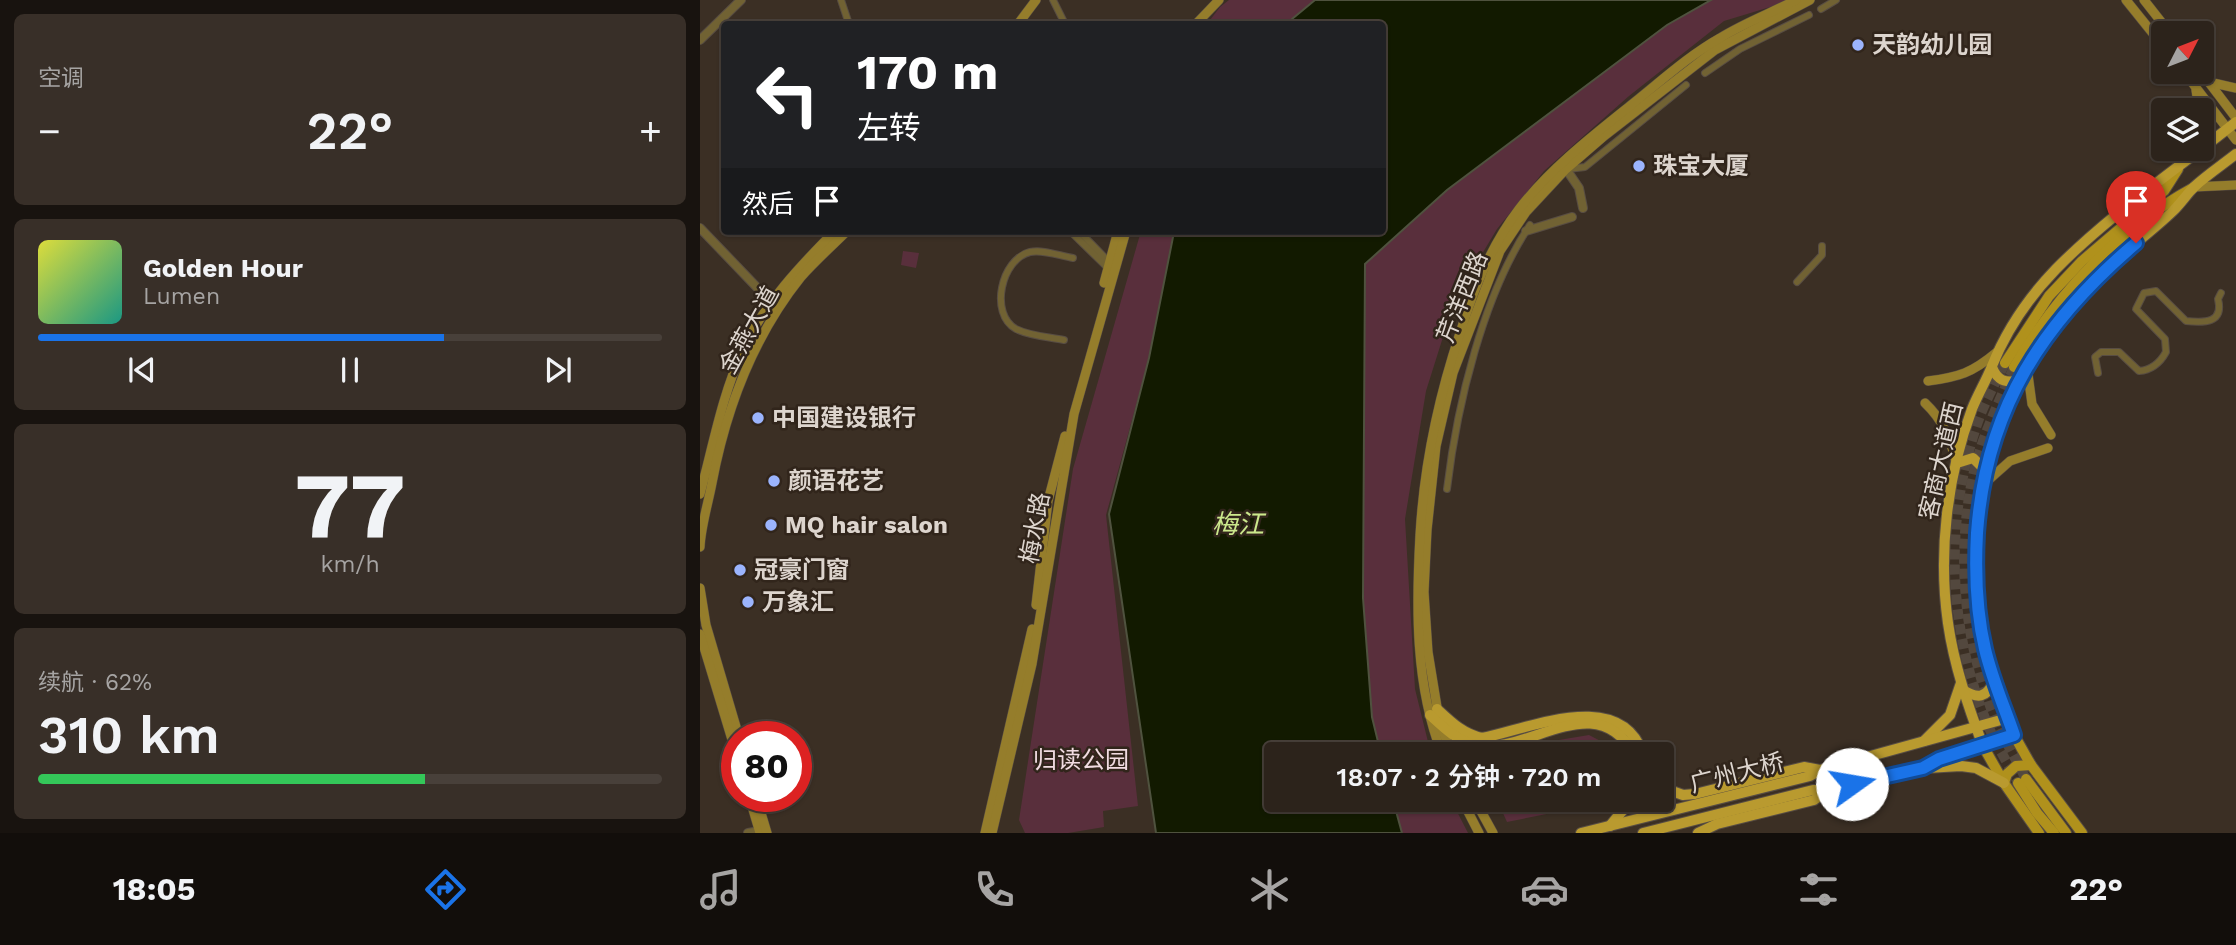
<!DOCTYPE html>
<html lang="zh">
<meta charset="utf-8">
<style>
body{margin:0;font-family:"Work Sans","Noto Sans SC",sans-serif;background:#382f28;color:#f1f3f6;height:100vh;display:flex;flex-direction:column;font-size:26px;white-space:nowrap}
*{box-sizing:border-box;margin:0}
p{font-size:23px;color:#a6a4a3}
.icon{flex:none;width:38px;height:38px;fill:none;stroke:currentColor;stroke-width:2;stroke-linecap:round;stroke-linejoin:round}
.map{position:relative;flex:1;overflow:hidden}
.details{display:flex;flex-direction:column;gap:14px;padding:14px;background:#18130f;width:700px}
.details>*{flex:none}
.hud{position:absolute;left:21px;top:21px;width:665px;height:214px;border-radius:7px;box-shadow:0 2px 5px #0004,0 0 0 2px #48403a;background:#202124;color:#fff;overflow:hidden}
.needle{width:46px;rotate:48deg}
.controls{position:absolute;left:1451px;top:21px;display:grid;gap:14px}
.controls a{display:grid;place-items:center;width:63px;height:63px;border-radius:7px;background:#2c231b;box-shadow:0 2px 5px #0004,0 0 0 2px #48403a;font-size:35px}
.speed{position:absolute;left:21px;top:721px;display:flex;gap:14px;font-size:35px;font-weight:700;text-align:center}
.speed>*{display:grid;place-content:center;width:91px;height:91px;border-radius:50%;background:#2c231b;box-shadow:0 2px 5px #0004,0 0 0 2px #48403a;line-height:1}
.speed .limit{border:10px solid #d22;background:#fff;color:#111}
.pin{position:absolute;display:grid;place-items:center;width:60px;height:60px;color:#fff;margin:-72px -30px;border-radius:50% 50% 50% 0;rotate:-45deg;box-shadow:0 0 7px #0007}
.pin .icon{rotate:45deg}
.me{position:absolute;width:77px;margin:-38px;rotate:77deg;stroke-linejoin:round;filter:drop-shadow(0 0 5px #0008)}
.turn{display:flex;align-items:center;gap:24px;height:147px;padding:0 21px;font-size:32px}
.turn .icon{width:91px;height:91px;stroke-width:2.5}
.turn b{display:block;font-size:49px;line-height:60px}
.then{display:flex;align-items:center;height:66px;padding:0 21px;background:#0003;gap:14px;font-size:26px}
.big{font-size:52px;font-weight:600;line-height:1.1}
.details .widget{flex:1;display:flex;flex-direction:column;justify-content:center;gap:10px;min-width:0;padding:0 24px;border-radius:10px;background:#382f28}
.details .dial{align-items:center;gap:0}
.dial b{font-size:91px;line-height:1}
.song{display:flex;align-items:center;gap:21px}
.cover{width:84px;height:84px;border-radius:10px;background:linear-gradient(135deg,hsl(60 70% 55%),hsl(170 70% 35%))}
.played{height:7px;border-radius:4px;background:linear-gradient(90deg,#1a73e8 65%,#48403a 65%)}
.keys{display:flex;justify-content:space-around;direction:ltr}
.heat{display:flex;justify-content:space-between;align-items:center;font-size:38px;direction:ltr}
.charge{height:10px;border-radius:5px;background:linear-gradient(90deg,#34c759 62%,#48403a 0)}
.trip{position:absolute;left:564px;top:742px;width:410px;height:70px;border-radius:7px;background:#2c231b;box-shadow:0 2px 5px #0004,0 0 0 2px #48403a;font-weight:600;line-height:70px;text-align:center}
.tabs{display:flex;height:112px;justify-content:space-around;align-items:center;background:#120e0b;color:#a6a4a3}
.tabs .icon{width:49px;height:49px}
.tabs .active{color:#1a73e8}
.tabs b{font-size:32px;color:#f1f3f6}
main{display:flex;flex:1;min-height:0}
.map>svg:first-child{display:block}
</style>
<main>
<section class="details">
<div class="widget"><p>空调</p>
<div class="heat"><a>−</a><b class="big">22°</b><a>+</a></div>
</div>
<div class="widget">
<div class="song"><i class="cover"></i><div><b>Golden Hour</b><p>Lumen</p></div></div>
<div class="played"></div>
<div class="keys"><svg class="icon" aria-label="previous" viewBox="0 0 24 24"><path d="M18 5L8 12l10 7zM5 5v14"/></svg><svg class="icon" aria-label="pause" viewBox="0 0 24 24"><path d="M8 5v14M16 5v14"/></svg><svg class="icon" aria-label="next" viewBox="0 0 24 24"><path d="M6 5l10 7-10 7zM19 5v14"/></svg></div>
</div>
<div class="widget dial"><b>77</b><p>km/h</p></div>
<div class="widget"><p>续航 · 62%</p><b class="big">310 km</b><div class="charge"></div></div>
</section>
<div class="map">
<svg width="1536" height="833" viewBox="0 0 1536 833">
<rect width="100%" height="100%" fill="#3b2f24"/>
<g fill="#592f3c">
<path d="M 529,0 L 615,0 L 586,24 L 507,24 L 520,7 Z"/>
<path d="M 1011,0 L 1093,0 L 1024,21 L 929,96 L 844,171 L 797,229 L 755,299 L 726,391 L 705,519 L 715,689 L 731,754 L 681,754 L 672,717 L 663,598 L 665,264 L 747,190 L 967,25 Z"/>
<path d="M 441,231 L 476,231 L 449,358 L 406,515 L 438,806 L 403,811 L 404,827 L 368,833 L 325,833 L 319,820 L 373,469 Z"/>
<path d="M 203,251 L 219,253 L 216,268 L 201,265 Z"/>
<path d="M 889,735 L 914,748 L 919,754 L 801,754 L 823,746 Z"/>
<path d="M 693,800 L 751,800 L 768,833 L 702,833 Z"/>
<path d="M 797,800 L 916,800 L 807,822 Z"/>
</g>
<path fill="#121a00" stroke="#4f523e" stroke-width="2" d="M 615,0 L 1011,0 L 967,25 L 747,190 L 665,264 L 663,598 L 672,717 L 681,754 L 576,754 L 576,800 L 693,800 L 702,833 L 456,833 L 409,514 L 449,358 L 473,237 L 476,231 L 682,231 L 682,24 L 586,24 Z"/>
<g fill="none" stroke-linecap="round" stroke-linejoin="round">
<g stroke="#53483e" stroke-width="10" stroke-dasharray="10 5" stroke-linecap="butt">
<path d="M 1305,363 C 1297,380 1287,398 1280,416 C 1243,518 1247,631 1290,730 C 1298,748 1309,765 1318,783"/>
<path d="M 1314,367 C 1299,402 1281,438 1273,476 C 1257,549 1263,627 1287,697 C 1296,726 1312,752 1326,779"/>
</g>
<defs>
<g id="minor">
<path d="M 141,0 L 149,24"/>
<path d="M 353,0 L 365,24"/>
<path d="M 1121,9 L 1136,0"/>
<path d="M 1005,73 L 1040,49 L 1109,15"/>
<path d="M 868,169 L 885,167 L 986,85"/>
<path d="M 370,231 L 411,271"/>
<path d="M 379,231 L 410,263"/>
<path d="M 1097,282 L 1122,255 L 1122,246"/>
<path d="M 364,340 C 349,337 330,336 316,329 C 289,314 301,259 330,252 C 343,249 360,256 373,258"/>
<path d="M 1398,373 L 1395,357 L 1401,352 L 1419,352 L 1439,371 C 1452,370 1460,363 1466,352 L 1465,339 L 1436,309 L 1444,293 L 1456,291 L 1486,321 C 1505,323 1524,323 1518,299 L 1521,293"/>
<path d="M 747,489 C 757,405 783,295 830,225"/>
</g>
<g id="tertiary">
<path d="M 0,40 L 41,0"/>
<path d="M 866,169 L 879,188 L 883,208"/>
<path d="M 0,228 L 72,303"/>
<path d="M 826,231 L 872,217"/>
<path d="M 48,833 L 60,831"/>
</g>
<g id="secondary">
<path d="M 1426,0 L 1463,46"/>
<path d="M 1444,0 L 1470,33"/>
<path d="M 318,24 L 336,0"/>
<path d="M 496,24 L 519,0"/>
<path d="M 1484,72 L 1536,140"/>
<path d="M 1501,72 L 1536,118"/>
<path d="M 1509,82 L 1536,88"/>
<path d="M 1496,90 L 1499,110"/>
<path d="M 1494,187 L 1536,185"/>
<path d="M 404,283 L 418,231"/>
<path d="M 1327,367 L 1332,404 L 1351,435"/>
<path d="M 1228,381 C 1259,377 1272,373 1297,352"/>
<path d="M 1225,403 C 1243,420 1250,438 1256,462"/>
<path d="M 1284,484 L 1310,461 L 1348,448"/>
<path d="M 0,494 C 13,446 22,395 43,350 C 63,305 101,265 135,231"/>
<path d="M 0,547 C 1,526 8,504 12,483 C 26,409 53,337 101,277 C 115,261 132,246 147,231"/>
<path d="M 0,588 L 6,625 L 39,737"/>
<path d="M 336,605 L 348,501 L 365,436"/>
<path d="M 0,634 L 37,756"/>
<path d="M 738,713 L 728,652 L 724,592 L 727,530 L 736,446 L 753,373 L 800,251 L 826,212 L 866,169 L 903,137 L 1015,50 L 1110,0"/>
<path d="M 741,727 L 752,754"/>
<path d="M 742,754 C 715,685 716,608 720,535 C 724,465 738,399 760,333 C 774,289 790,247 819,209 C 850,169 891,137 931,105 C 960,82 988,56 1020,38 C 1044,23 1071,13 1096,0"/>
<path d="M 49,796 L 60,833"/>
<path d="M 56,796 L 67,833"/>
<path d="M 762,800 L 779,833"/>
<path d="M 777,804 L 793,833"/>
<path d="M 285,833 L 332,629"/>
<path d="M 292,833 L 332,664 L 374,414 L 426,231"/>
</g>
<g id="primary">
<path d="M 1305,363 L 1349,296 L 1382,261 L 1464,191 L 1478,169"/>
<path d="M 1314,367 C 1358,293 1418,229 1493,188"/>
<path d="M 1314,735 L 1331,765 L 1382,833"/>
<path d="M 1283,746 L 1304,783 L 1339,833"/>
<path d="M 1326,779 L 1366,833"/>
<path d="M 1304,783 L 1307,774 L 1316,766 L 1331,765"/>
<path d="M 1318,783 L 1337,813 L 1354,833"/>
</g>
<g id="trunk">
<path d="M 1292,367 C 1297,380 1305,384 1319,380"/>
<path d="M 1257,463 L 1273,458 L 1285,470"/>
<path d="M 1263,690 C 1278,699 1286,698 1294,682"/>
<path d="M 737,709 C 751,722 763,734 782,738 C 829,729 920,687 943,754"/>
<path d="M 730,715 C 743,727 757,741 775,745 C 828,756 895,685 934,754"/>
<path d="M 1224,741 L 1250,715 L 1261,683"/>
<path d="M 1283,746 C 1268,706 1254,665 1248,623 C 1238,553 1247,476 1272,409 C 1278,394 1286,381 1292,366 C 1306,331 1329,297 1356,269 C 1410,214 1476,170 1536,122"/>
<path d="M 1226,768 L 1261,766 L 1276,768 L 1304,783"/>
<path d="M 961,787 L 983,795 L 995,794 L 1104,767 L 1120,770"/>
<path d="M 779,800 L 780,808"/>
<path d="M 910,826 L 931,800"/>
<path d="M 881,833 L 1110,776 L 1120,770 L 1308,718"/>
<path d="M 943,833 L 1113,790 L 1128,790 L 1223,767 L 1239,759 L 1314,735 C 1304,707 1292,679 1285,650 C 1254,520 1297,378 1390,284 C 1416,257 1447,236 1473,211 C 1481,203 1487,194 1494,187 C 1507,175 1522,165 1536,154"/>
<path d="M 998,833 L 1017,824 L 1114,800 L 1128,790"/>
</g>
</defs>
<use href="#minor" stroke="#584d43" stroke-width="8"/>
<use href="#tertiary" stroke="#584d43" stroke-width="10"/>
<use href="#secondary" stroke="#584d43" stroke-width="10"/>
<use href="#primary" stroke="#584d43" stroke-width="12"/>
<use href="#trunk" stroke="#584d43" stroke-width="12"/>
<use href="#minor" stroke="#716233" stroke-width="6"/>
<use href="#tertiary" stroke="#716233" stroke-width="8"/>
<use href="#secondary" stroke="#957d2b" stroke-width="9"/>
<use href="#primary" stroke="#b0911c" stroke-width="10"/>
<use href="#trunk" stroke="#b99a2f" stroke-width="10"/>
</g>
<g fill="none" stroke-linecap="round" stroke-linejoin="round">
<defs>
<path id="route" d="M 1152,784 L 1223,768 L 1239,759 L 1314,735 C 1304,706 1292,679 1285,649 C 1276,611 1275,571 1277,533 C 1286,408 1343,322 1436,243"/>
</defs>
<use href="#route" stroke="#114b97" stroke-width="18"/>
<use href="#route" stroke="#1a73e8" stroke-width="12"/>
</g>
<g fill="#9bb4fd" stroke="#31251b" stroke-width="2.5">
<circle cx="1158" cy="45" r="7"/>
<circle cx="939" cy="166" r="7"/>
<circle cx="58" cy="418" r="7"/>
<circle cx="74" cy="481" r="7"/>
<circle cx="71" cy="525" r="7"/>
<circle cx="40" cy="570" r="7"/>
<circle cx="48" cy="602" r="7"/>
</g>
<g text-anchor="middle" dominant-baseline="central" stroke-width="5" stroke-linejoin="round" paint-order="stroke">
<g font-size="24" font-weight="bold" fill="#ddd5ce" stroke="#31251b" text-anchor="start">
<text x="1172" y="45">天韵幼儿园</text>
<text x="953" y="166">珠宝大厦</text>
<text x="72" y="418">中国建设银行</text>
<text x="88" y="481">颜语花艺</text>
<text x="85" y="525">MQ hair salon</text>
<text x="54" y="570">冠豪门窗</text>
<text x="62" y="602">万象汇</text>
</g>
<g font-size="24" fill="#ddd5ce" stroke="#31251b">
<text transform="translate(762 297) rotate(-68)">芹洋西路</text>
<text transform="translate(49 330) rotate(-61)">金燕大道</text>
<text transform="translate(1241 461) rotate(-77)">客商大道西</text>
<text transform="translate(335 528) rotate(-80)">梅水路</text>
<text transform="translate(1037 773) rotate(-14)">广州大桥</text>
</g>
<g font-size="24" fill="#f1dce1" stroke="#31251b">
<text x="381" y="760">归读公园</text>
</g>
<g font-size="26" font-style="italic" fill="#cce88c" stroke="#31251b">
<text x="538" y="524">梅江</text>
</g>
</g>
</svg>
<div class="controls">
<a><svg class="needle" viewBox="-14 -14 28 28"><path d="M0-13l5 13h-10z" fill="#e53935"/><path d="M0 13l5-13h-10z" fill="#a6a4a3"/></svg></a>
<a><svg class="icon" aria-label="layers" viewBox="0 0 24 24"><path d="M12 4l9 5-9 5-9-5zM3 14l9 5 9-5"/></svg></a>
</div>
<div class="speed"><div class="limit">80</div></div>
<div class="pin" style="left:1436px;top:243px;background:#d93025"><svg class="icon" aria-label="arrive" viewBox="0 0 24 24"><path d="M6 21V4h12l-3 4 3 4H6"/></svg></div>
<svg class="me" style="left:1152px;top:784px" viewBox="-20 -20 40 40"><circle r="19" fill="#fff"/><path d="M0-13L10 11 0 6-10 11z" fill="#1a73e8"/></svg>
<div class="trip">18:07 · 2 分钟 · 720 m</div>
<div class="hud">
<div class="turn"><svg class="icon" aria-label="left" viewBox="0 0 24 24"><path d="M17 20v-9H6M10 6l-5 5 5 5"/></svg><div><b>170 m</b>左转</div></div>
<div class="then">然后<svg class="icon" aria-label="arrive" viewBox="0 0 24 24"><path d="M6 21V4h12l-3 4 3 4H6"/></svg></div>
</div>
</div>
</main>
<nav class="tabs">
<b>18:05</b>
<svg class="icon active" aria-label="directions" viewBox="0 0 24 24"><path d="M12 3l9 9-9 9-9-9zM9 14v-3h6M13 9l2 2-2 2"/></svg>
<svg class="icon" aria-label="music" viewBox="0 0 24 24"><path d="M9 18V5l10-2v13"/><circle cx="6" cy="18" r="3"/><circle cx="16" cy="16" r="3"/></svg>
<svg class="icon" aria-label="phone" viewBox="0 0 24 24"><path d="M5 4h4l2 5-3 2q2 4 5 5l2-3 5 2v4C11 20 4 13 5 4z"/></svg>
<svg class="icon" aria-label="climate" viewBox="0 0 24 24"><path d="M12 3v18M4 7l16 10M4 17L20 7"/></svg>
<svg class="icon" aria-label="car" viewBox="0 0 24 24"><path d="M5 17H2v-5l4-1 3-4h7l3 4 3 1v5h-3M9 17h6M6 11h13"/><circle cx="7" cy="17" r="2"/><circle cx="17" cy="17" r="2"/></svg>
<svg class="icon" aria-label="filters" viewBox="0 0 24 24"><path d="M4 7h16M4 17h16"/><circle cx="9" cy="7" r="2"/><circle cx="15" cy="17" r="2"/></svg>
<b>22°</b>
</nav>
